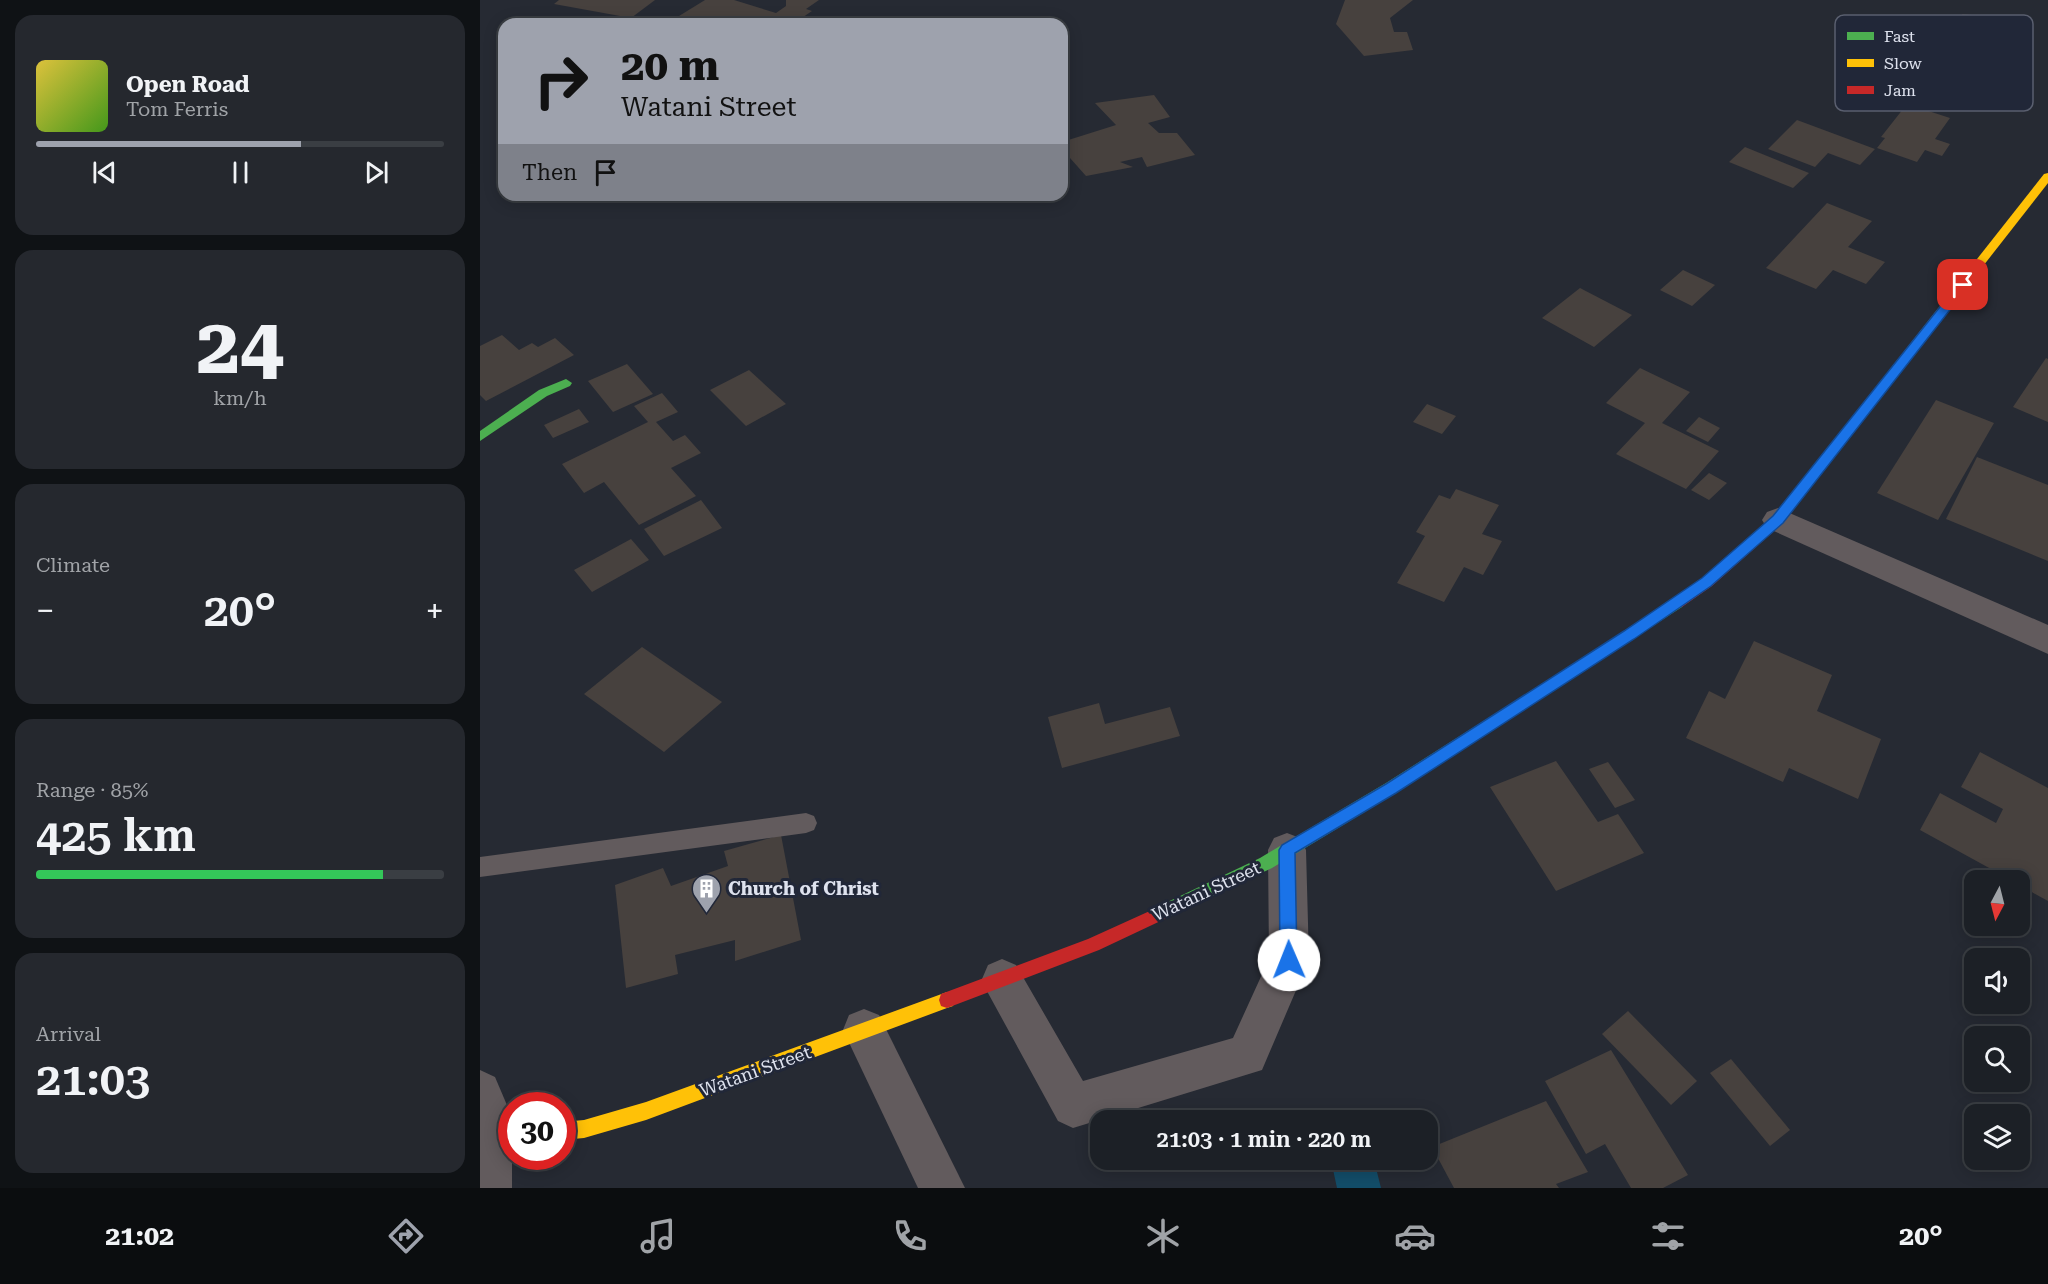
<!DOCTYPE html>
<meta charset="utf-8">
<style>
body{margin:0;font-family:"Roboto Serif",serif;background:#25282e;color:#f1f3f6;height:100vh;display:flex;flex-direction:column;font-size:22px;white-space:nowrap}
*{box-sizing:border-box;margin:0}
p{font-size:20px;color:#a0a3a7}
.icon{flex:none;width:33px;height:33px;fill:none;stroke:currentColor;stroke-width:2;stroke-linecap:round;stroke-linejoin:round}
.map{position:relative;flex:1;overflow:hidden}
.panel{display:flex;flex-direction:column;gap:15px;padding:15px;background:#0f1215;width:480px}
.panel>*{flex:none}
.banner{position:absolute;left:18px;top:18px;width:570px;height:183px;border-radius:18px;box-shadow:0 3px 15px #0003,0 0 0 2px #3a3e43;background:#9ea2ad;color:#111;overflow:hidden}
.needle{width:39px;rotate:187deg}
.tools{position:absolute;left:1484px;top:870px;display:grid;gap:12px}
.tools a{display:grid;place-items:center;width:66px;height:66px;border-radius:12px;background:#1c2026;box-shadow:0 3px 15px #0003,0 0 0 2px #3a3e43;font-size:30px}
.speed{position:absolute;left:18px;top:1092px;display:flex;gap:12px;font-size:30px;font-weight:700;text-align:center}
.speed>*{display:grid;place-content:center;width:78px;height:78px;border-radius:50%;background:#1c2026;box-shadow:0 3px 15px #0003,0 0 0 2px #3a3e43;line-height:1}
.speed .limit{border:9px solid #d22;background:#fff;color:#111}
.pin{position:absolute;display:grid;place-items:center;width:51px;height:51px;color:#fff;margin:-26px;border-radius:12px;box-shadow:0 3px 9px #0006}
.me{position:absolute;width:66px;margin:-33px;rotate:359deg;stroke-linejoin:round;filter:drop-shadow(0 0 4px #0008)}
.turn{display:flex;align-items:center;gap:21px;height:126px;padding:0 24px;font-size:27px}
.turn .icon{width:78px;height:78px;stroke-width:2.5}
.turn b{display:block;font-size:42px;line-height:51px}
.then{display:flex;align-items:center;height:57px;padding:0 24px;background:#0003;gap:12px;font-size:22px}
.big{font-size:45px;font-weight:600;line-height:1.1}
.panel .widget{flex:1;display:flex;flex-direction:column;justify-content:center;gap:9px;min-width:0;padding:0 21px;border-radius:18px;background:#25282e}
.panel .dial{align-items:center;gap:0}
.dial b{font-size:78px;line-height:1}
.song{display:flex;align-items:center;gap:18px}
.cover{width:72px;height:72px;border-radius:9px;background:linear-gradient(135deg,hsl(50 70% 55%),hsl(100 70% 35%))}
.played{height:6px;border-radius:3px;background:linear-gradient(90deg,#9ea2ad 65%,#3a3e43 65%)}
.keys{display:flex;justify-content:space-around;direction:ltr}
.heat{display:flex;justify-content:space-between;align-items:center;font-size:33px;direction:ltr}
.charge{height:9px;border-radius:4px;background:linear-gradient(90deg,#34c759 85%,#3a3e43 0)}
.trip{position:absolute;left:610px;top:1110px;width:348px;height:60px;border-radius:18px;background:#1c2026;box-shadow:0 3px 15px #0003,0 0 0 2px #3a3e43;font-weight:600;line-height:60px;text-align:center}
.menu{display:flex;height:96px;justify-content:space-around;align-items:center;background:#0b0d0f;color:#a0a3a7}
.menu .icon{width:42px;height:42px}
.menu .on{color:#9ea2ad}
.menu b{font-size:27px;color:#f1f3f6}
main{display:flex;flex:1;min-height:0}
.map>svg:first-child{display:block}
</style>
<main>
<section class="panel">
<div class="widget">
<div class="song"><i class="cover"></i><div><b>Open Road</b><p>Tom Ferris</p></div></div>
<div class="played"></div>
<div class="keys"><svg class="icon" aria-label="previous" viewBox="0 0 24 24"><path d="M18 5L8 12l10 7zM5 5v14"/></svg><svg class="icon" aria-label="pause" viewBox="0 0 24 24"><path d="M8 5v14M16 5v14"/></svg><svg class="icon" aria-label="next" viewBox="0 0 24 24"><path d="M6 5l10 7-10 7zM19 5v14"/></svg></div>
</div>
<div class="widget dial"><b>24</b><p>km/h</p></div>
<div class="widget"><p>Climate</p>
<div class="heat"><a>−</a><b class="big">20°</b><a>+</a></div>
</div>
<div class="widget"><p>Range · 85%</p><b class="big">425 km</b><div class="charge"></div></div>
<div class="widget"><p>Arrival</p><b class="big">21:03</b></div>
</section>
<div class="map">
<svg width="1568" height="1188" viewBox="0 0 1568 1188">
<rect width="100%" height="100%" fill="#262a33"/>
<path fill="#134d69" d="M 851,1160 L 894,1160 L 901,1188 L 857,1188 Z"/>
<g fill="#47413e">
<path d="M 79,0 L 175,0 L 151,18 L 74,4 Z"/>
<path d="M 225,0 L 254,0 L 296,13 L 306,6 L 306,0 L 339,0 L 326,9 L 332,11 L 316,22 L 308,19 L 301,24 L 186,24 Z"/>
<path d="M 865,0 L 933,0 L 910,18 L 914,32 L 927,32 L 933,50 L 884,56 L 856,24 Z"/>
<path d="M 1482,14 L 1522,18 L 1525,35 L 1540,37 L 1547,77 L 1485,69 L 1482,48 L 1487,48 L 1485,42 L 1493,43 L 1493,39 L 1501,37 L 1500,29 L 1496,29 L 1495,22 L 1490,22 L 1490,18 L 1483,17 Z"/>
<path d="M 674,95 L 690,117 L 668,123 L 679,133 L 697,133 L 715,155 L 667,167 L 662,157 L 640,162 L 653,167 L 606,176 L 582,149 L 582,142 L 636,125 L 615,103 Z"/>
<path d="M 1427,104 L 1470,118 L 1455,139 L 1470,144 L 1462,156 L 1445,150 L 1437,162 L 1397,148 L 1405,138 L 1401,137 Z"/>
<path d="M 1317,120 L 1395,149 L 1380,165 L 1348,153 L 1335,167 L 1288,149 Z"/>
<path d="M 1265,147 L 1329,173 L 1313,188 L 1249,162 Z"/>
<path d="M 1347,203 L 1392,221 L 1368,247 L 1405,262 L 1386,284 L 1353,270 L 1336,289 L 1286,268 Z"/>
<path d="M 1203,270 L 1235,285 L 1212,306 L 1180,290 Z"/>
<path d="M 1100,288 L 1152,315 L 1114,347 L 1062,318 Z"/>
<path d="M 22,335 L 39,350 L 52,343 L 58,347 L 75,338 L 94,355 L 6,401 L 0,395 L 0,346 Z"/>
<path d="M 1566,358 L 1568,359 L 1568,422 L 1533,407 Z"/>
<path d="M 147,364 L 173,394 L 133,412 L 108,381 Z"/>
<path d="M 1160,368 L 1210,392 L 1182,423 L 1239,451 L 1206,489 L 1136,454 L 1165,423 L 1126,403 Z"/>
<path d="M 269,370 L 306,404 L 266,426 L 230,390 Z"/>
<path d="M 182,393 L 198,412 L 176,422 L 193,441 L 205,435 L 221,453 L 191,468 L 216,496 L 159,525 L 124,482 L 104,493 L 82,464 L 168,422 L 154,406 Z"/>
<path d="M 1456,400 L 1514,423 L 1458,520 L 1397,493 Z"/>
<path d="M 947,404 L 976,416 L 962,434 L 933,422 Z"/>
<path d="M 99,409 L 109,422 L 73,438 L 64,425 Z"/>
<path d="M 1219,417 L 1240,428 L 1228,442 L 1206,431 Z"/>
<path d="M 1497,457 L 1568,485 L 1568,561 L 1466,519 Z"/>
<path d="M 1229,473 L 1247,483 L 1229,500 L 1211,490 Z"/>
<path d="M 976,489 L 1019,505 L 1002,534 L 1022,541 L 1003,575 L 984,567 L 964,602 L 917,583 L 945,536 L 936,532 L 959,495 L 970,499 Z"/>
<path d="M 221,500 L 242,528 L 184,556 L 164,529 Z"/>
<path d="M 151,539 L 169,560 L 112,592 L 94,570 Z"/>
<path d="M 1274,641 L 1352,675 L 1337,711 L 1401,739 L 1378,799 L 1309,768 L 1303,782 L 1206,738 L 1229,691 L 1245,699 Z"/>
<path d="M 162,647 L 242,702 L 184,752 L 104,694 Z"/>
<path d="M 619,703 L 625,724 L 690,707 L 700,736 L 582,768 L 568,717 Z"/>
<path d="M 1500,752 L 1568,788 L 1568,901 L 1539,885 L 1539,880 L 1531,880 L 1440,830 L 1460,793 L 1516,823 L 1523,809 L 1481,787 Z"/>
<path d="M 1076,761 L 1118,822 L 1138,814 L 1164,853 L 1076,891 L 1010,787 Z"/>
<path d="M 1128,762 L 1155,800 L 1135,808 L 1109,769 Z"/>
<path d="M 301,835 L 321,940 L 255,961 L 255,940 L 195,955 L 198,974 L 146,988 L 135,885 L 183,868 L 191,886 L 248,866 L 244,851 Z"/>
<path d="M 1148,1011 L 1217,1081 L 1191,1105 L 1122,1034 Z"/>
<path d="M 1131,1050 L 1208,1175 L 1183,1188 L 1151,1188 L 1125,1144 L 1106,1154 L 1065,1081 Z"/>
<path d="M 1251,1059 L 1310,1130 L 1290,1146 L 1230,1073 Z"/>
<path d="M 1066,1101 L 1108,1172 L 1076,1184 L 1079,1188 L 974,1188 L 952,1147 Z"/>
</g>
<g fill="none" stroke-linecap="round" stroke-linejoin="round">
<path fill="#625b5d" fill-rule="evenodd" d="M 326,813 L 334,816 L 337,823 L 334,830 L 326,833 L 0,877 L 0,857 Z"/>
<g fill="#625b5d" fill-rule="evenodd">
<path d="M 1298,508 L 1568,625 L 1568,654 L 1287,528 L 1282,520 L 1287,512 Z"/>
<path d="M 807,833 L 820,838 L 826,850 L 829,960 L 782,1070 L 593,1128 L 578,1121 L 508,993 L 502,979 L 508,965 L 522,959 L 536,965 L 603,1081 L 753,1038 L 789,959 L 788,850 L 794,838 Z"/>
<path d="M 384,1009 L 399,1015 L 485,1188 L 438,1188 L 363,1030 L 369,1015 Z"/>
<path d="M 0,1070 L 15,1077 L 32,1117 L 32,1188 L 0,1188 Z"/>
</g>
<g fill="#4caf50" fill-rule="evenodd">
<path d="M 86,379 L 92,383 L 90,386 L 67,396 L 0,441 L 0,431 L 59,390 Z"/>
<path d="M 1197,598 L 1202,599 L 1204,603 L 1202,607 L 916,793 L 792,868 L 689,917 L 683,919 L 677,917 L 675,912 L 677,907 L 780,858 L 906,783 Z"/>
</g>
<g fill="#ffc107" fill-rule="evenodd">
<path d="M 1568,173 L 1568,183 L 1353,458 L 1345,458 L 1343,455 L 1345,452 L 1564,174 Z"/>
<path d="M 467,992 L 473,994 L 475,1000 L 473,1006 L 467,1008 L 166,1120 L 104,1138 L 82,1140 L 82,1122 L 104,1120 L 166,1102 Z"/>
</g>
<g fill="#c62828" fill-rule="evenodd">
<path d="M 1349,451 L 1355,455 L 1353,458 L 1303,523 L 1232,586 L 1202,607 L 1192,607 L 1190,603 L 1192,599 L 1222,578 L 1293,517 L 1345,452 Z"/>
<path d="M 683,905 L 689,907 L 691,912 L 689,917 L 619,950 L 467,1008 L 461,1006 L 459,1000 L 461,994 L 608,939 Z"/>
</g>
</g>
<path fill="#1a73e8" stroke="#114b97" stroke-width="1.5" d="M 1483,282 L 1487,283 L 1487,288 L 1303,523 L 1231,586 L 1154,639 L 916,793 L 815,853 L 817,960 L 815,965 L 809,968 L 803,965 L 800,960 L 799,850 L 802,845 L 906,784 L 1144,631 L 1222,578 L 1293,516 L 1479,283 Z"/>
<defs>
<symbol id="building-pin" viewBox="-11 -11 22 30"><path d="M0 17L-7.5 6A9.5 9.5 0 1 1 7.5 6Z" fill="#9ea2ad" stroke="#212738"/><path d="M-4-6H4V6H1V3H-1V6H-4ZM-2.5-4.3h1.7v1.8h-1.7ZM.8-4.3h1.7v1.8H.8ZM-2.5-1h1.7V.8h-1.7ZM.8-1h1.7V.8H.8Z" fill="#fff"/></symbol>
</defs>
<g fill-rule="evenodd">
<use href="#building-pin" x="210" y="872" width="33" height="45"/>
</g>
<g text-anchor="middle" dominant-baseline="central" stroke-width="6" stroke-linejoin="round" paint-order="stroke">
<g font-size="18" font-weight="bold" fill="#dee2ee" stroke="#212738" text-anchor="start">
<text x="248" y="888">Church of Christ</text>
</g>
<g font-size="18" fill="#dee2ee" stroke="#212738">
<text transform="translate(726 891) rotate(-25)">Watani Street</text>
<text transform="translate(275 1071) rotate(-20)">Watani Street</text>
</g>
</g>
<rect x="1355" y="15" width="198" height="96" rx="9" fill="#212738" stroke="#5a5f6f" stroke-width="1.5"/>
<rect x="1367" y="32" width="27" height="8" fill="#4caf50"/>
<rect x="1367" y="59" width="27" height="8" fill="#ffc107"/>
<rect x="1367" y="86" width="27" height="8" fill="#c62828"/>
<g font-size="16" fill="#dee2ee">
<text x="1404" y="42">Fast</text>
<text x="1404" y="69">Slow</text>
<text x="1404" y="96">Jam</text>
</g>
</svg>
<div class="tools">
<a><svg class="needle" viewBox="-14 -14 28 28"><path d="M0-13l5 13h-10z" fill="#e53935"/><path d="M0 13l5-13h-10z" fill="#a0a3a7"/></svg></a>
<a><svg class="icon" aria-label="sound" viewBox="0 0 24 24"><path d="M4 9h4l5-4v14l-5-4H4zM17 9q2 3 0 6"/></svg></a>
<a><svg class="icon" aria-label="search" viewBox="0 0 24 24"><circle cx="10" cy="10" r="6"/><path d="M15 15l6 6"/></svg></a>
<a><svg class="icon" aria-label="layers" viewBox="0 0 24 24"><path d="M12 4l9 5-9 5-9-5zM3 14l9 5 9-5"/></svg></a>
</div>
<div class="speed"><div class="limit">30</div></div>
<div class="pin" style="left:1483px;top:285px;background:#d93025"><svg class="icon" aria-label="arrive" viewBox="0 0 24 24"><path d="M6 21V4h12l-3 4 3 4H6"/></svg></div>
<svg class="me" style="left:809px;top:960px" viewBox="-20 -20 40 40"><circle r="19" fill="#fff"/><path d="M0-13L10 11 0 6-10 11z" fill="#1a73e8"/></svg>
<div class="trip">21:03 · 1 min · 220 m</div>
<div class="banner">
<div class="turn"><svg class="icon" aria-label="right" viewBox="0 0 24 24"><path d="M7 20v-9h11M14 6l5 5-5 5"/></svg><div><b>20 m</b>Watani Street</div></div>
<div class="then">Then<svg class="icon" aria-label="arrive" viewBox="0 0 24 24"><path d="M6 21V4h12l-3 4 3 4H6"/></svg></div>
</div>
</div>
</main>
<nav class="menu">
<b>21:02</b>
<svg class="icon on" aria-label="directions" viewBox="0 0 24 24"><path d="M12 3l9 9-9 9-9-9zM9 14v-3h6M13 9l2 2-2 2"/></svg>
<svg class="icon" aria-label="music" viewBox="0 0 24 24"><path d="M9 18V5l10-2v13"/><circle cx="6" cy="18" r="3"/><circle cx="16" cy="16" r="3"/></svg>
<svg class="icon" aria-label="phone" viewBox="0 0 24 24"><path d="M5 4h4l2 5-3 2q2 4 5 5l2-3 5 2v4C11 20 4 13 5 4z"/></svg>
<svg class="icon" aria-label="climate" viewBox="0 0 24 24"><path d="M12 3v18M4 7l16 10M4 17L20 7"/></svg>
<svg class="icon" aria-label="car" viewBox="0 0 24 24"><path d="M5 17H2v-5l4-1 3-4h7l3 4 3 1v5h-3M9 17h6M6 11h13"/><circle cx="7" cy="17" r="2"/><circle cx="17" cy="17" r="2"/></svg>
<svg class="icon" aria-label="filters" viewBox="0 0 24 24"><path d="M4 7h16M4 17h16"/><circle cx="9" cy="7" r="2"/><circle cx="15" cy="17" r="2"/></svg>
<b>20°</b>
</nav>
